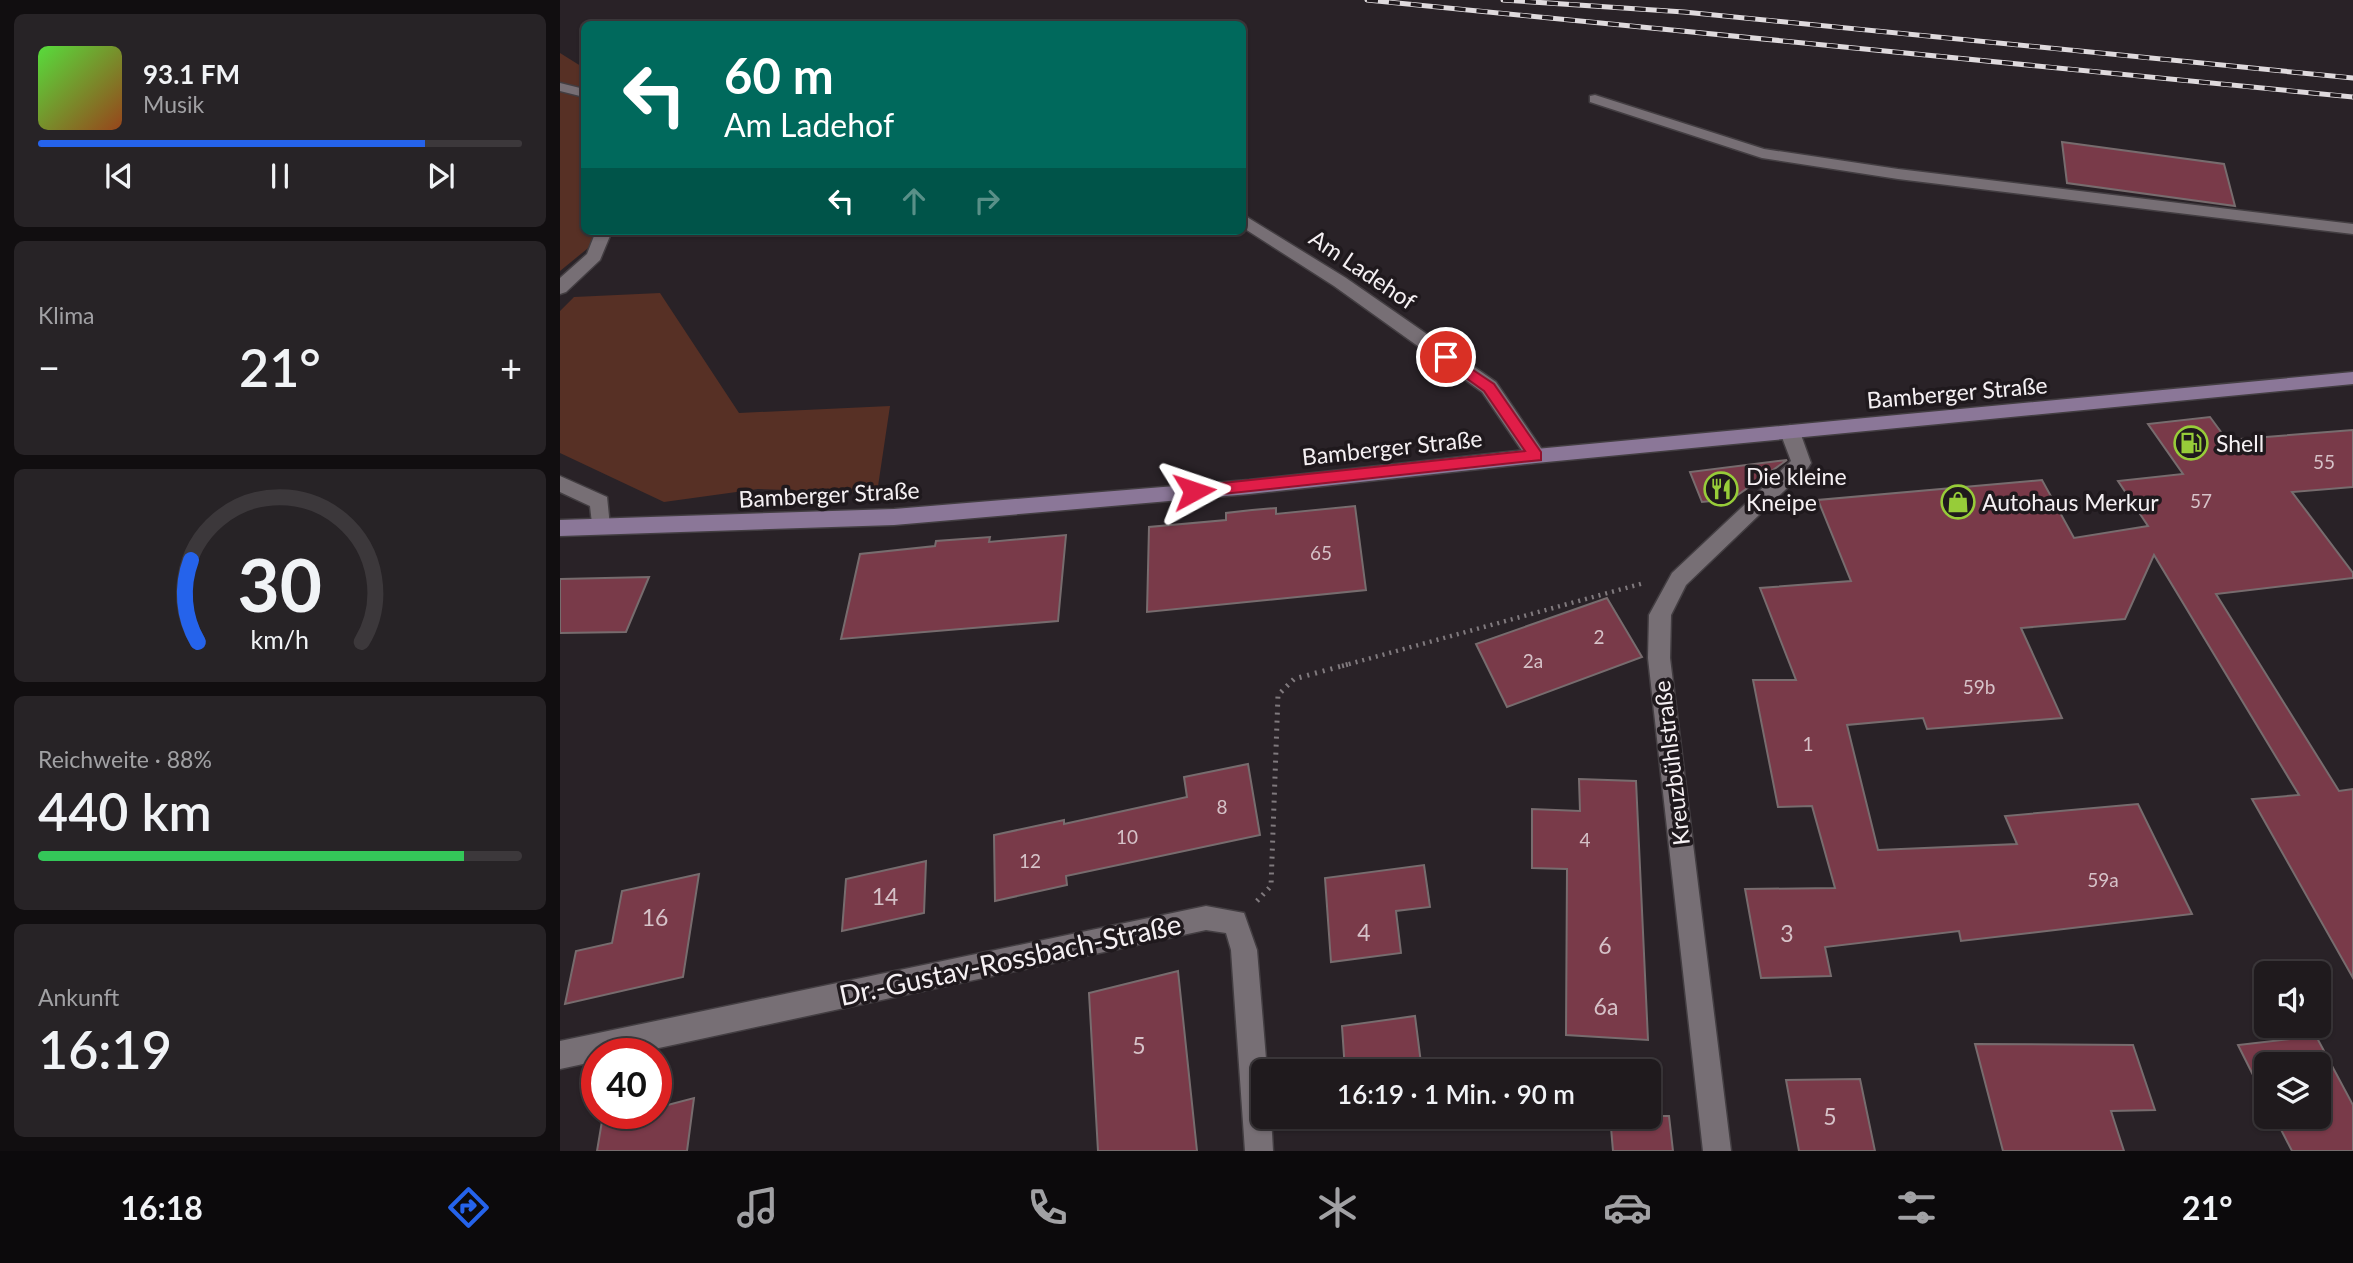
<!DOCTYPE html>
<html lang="de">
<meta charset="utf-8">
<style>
body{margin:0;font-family:Lato,sans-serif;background:#272326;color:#f1f3f6;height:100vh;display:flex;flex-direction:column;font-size:26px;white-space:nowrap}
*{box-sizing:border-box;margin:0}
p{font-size:23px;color:#a1a1a4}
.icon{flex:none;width:38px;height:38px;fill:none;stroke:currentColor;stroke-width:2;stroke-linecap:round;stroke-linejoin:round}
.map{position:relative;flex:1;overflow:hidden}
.details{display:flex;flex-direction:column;gap:14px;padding:14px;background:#110e10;width:560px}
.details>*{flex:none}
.top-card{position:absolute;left:21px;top:21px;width:665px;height:214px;border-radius:10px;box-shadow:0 2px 5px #0004,0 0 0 2px #3c383b;background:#00695c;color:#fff;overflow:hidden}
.fabs{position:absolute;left:1694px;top:961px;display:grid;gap:14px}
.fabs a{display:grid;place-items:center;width:77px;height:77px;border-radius:10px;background:#1f1a1d;box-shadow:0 2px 5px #0004,0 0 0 2px #3c383b;font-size:35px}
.speed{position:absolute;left:21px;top:1038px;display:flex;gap:14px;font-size:35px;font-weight:700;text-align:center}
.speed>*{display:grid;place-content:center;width:91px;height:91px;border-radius:50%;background:#1f1a1d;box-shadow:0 2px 5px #0004,0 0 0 2px #3c383b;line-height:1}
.speed .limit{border:10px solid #d22;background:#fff;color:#111}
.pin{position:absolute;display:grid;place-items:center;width:60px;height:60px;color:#fff;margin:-30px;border:4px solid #fff;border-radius:50%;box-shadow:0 2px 7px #0007}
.me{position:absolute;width:77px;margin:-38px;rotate:85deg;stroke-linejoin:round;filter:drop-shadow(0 0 5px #0008)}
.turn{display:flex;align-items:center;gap:24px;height:147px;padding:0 28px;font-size:32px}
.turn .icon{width:91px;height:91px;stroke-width:2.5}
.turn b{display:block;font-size:49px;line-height:60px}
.lanes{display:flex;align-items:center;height:66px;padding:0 28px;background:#0003;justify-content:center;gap:35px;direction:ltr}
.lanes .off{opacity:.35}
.big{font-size:52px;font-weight:600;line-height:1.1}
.details .tile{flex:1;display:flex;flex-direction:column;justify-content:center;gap:10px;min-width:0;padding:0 24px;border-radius:10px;background:#272326}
.details .dial{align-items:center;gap:0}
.dial svg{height:182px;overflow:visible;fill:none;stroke:#3c383b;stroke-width:7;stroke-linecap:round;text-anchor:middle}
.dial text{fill:#f1f3f6;stroke:none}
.song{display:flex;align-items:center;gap:21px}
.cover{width:84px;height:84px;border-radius:10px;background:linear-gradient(135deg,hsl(110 70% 55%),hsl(20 70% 35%))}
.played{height:7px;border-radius:4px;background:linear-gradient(90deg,#2563eb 80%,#3c383b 80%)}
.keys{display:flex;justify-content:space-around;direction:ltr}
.heat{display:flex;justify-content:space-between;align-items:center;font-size:38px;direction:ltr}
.charge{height:10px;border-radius:5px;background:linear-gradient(90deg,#34c759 88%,#3c383b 0)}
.trip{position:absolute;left:691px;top:1059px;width:410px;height:70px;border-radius:10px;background:#1f1a1d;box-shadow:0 2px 5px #0004,0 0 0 2px #3c383b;font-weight:600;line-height:70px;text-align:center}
.tabs{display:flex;height:112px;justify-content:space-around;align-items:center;background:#0c0a0c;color:#a1a1a4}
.tabs .icon{width:49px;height:49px}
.tabs .active{color:#2563eb}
.tabs b{font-size:32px;color:#f1f3f6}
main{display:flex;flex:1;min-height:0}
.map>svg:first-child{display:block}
</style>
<main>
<section class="details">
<div class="tile">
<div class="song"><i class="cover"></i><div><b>93.1 FM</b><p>Musik</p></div></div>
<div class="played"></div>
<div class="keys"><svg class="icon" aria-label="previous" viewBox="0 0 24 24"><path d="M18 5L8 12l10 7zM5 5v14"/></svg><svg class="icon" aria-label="pause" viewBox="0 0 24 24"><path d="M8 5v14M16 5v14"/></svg><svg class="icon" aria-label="next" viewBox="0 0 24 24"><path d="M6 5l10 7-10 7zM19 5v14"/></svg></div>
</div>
<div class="tile"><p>Klima</p>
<div class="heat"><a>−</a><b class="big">21°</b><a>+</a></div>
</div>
<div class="tile dial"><svg viewBox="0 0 100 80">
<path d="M14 69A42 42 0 1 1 86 69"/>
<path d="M14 69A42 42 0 0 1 11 33" stroke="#2563eb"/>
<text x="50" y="56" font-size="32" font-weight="700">30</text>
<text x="50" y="72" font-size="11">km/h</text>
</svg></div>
<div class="tile"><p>Reichweite · 88%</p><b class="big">440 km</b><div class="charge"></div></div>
<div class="tile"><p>Ankunft</p><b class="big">16:19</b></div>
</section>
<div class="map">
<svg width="1793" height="1151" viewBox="0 0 1793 1151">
<rect width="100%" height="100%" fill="#292227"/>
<g fill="#573025">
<path d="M 0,53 L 24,68 L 24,231 L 49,231 L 0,271 Z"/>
<path d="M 100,293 L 179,413 L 330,406 L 317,493 L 198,489 L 104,502 L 0,453 L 0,311 L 14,297 Z"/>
</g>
<g fill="#793a49" stroke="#776c6e" stroke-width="2">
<path d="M 1502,142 L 1664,164 L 1675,206 L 1507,183 Z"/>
<path d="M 1650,417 L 1667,440 L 1793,430 L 1793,487 L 1732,492 L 1793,573 L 1793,578 L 1656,594 L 1779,791 L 1793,789 L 1793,978 L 1692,799 L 1739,795 L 1594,555 L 1565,619 L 1461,628 L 1502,718 L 1367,729 L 1363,718 L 1287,725 L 1318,850 L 1457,844 L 1445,816 L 1578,804 L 1632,914 L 1401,941 L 1399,931 L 1265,947 L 1271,976 L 1201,978 L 1185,889 L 1275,888 L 1252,806 L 1218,807 L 1193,680 L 1236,680 L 1200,588 L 1291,581 L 1258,500 L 1482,480 L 1514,538 L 1588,526 L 1558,481 L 1623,474 L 1588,424 Z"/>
<path d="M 1227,460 L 1172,499 L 1142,502 L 1130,472 Z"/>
<path d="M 795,506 L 806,590 L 587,612 L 589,527 L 666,520 L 666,513 L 692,510 L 716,508 L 716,514 Z"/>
<path d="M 506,535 L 498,621 L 281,639 L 300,554 L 375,546 L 376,541 L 430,537 L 429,542 Z"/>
<path d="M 89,577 L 66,632 L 0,633 L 0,579 Z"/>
<path d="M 1047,598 L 1082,657 L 947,707 L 916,644 Z"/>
<path d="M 688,764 L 700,835 L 506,876 L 507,885 L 435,901 L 434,835 L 504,820 L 504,824 L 627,797 L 624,777 Z"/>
<path d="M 1019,779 L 1076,781 L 1088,1040 L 1006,1035 L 1007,869 L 972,868 L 972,809 L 1020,811 Z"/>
<path d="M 366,861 L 364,913 L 282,931 L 286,879 Z"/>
<path d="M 864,865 L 870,907 L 836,911 L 841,953 L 771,962 L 765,878 Z"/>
<path d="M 139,874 L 123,977 L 5,1004 L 16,951 L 52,943 L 62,891 Z"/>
<path d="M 618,971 L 637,1151 L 538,1151 L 529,993 Z"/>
<path d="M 855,1016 L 862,1071 L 785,1071 L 782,1026 Z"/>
<path d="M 1756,1036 L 1793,1105 L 1793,1151 L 1732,1151 L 1714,1116 L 1759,1116 L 1759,1064 L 1706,1064 L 1706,1101 L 1678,1045 Z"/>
<path d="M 1415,1044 L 1573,1045 L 1595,1110 L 1551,1111 L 1564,1151 L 1443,1151 Z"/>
<path d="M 1300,1079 L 1315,1151 L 1239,1151 L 1226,1080 Z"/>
<path d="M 134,1098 L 127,1151 L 37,1151 L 42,1121 L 74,1113 L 96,1113 L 96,1108 Z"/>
<path d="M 1050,1116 L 1109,1116 L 1113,1151 L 1053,1151 Z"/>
</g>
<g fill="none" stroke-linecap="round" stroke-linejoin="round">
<defs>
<g id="lane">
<path d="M 0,83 L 24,89 L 24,97 L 0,91 Z"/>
<path d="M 1035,95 L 1204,149 L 1338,169 L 1793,224 L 1793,234 L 1338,179 L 1202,158 L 1030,102 L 1030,96 Z"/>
<path d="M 682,214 L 786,278 L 936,382 L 983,451 L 986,456 L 983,461 L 969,461 L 922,392 L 774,286 L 682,227 Z"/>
<path d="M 36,231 L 52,231 L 40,260 L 6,292 L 0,294 L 0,278 L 27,254 Z"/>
<path d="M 0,476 L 47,497 L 50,526 L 47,532 L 33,532 L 30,506 L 0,492 Z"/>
</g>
<g id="street">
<path d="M 1230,425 L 1240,432 L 1251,463 L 1248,468 L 1126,585 L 1111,615 L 1110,658 L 1171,1151 L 1143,1151 L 1088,658 L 1089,615 L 1112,573 L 1231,461 L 1220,432 Z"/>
<path d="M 646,906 L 684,913 L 697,950 L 707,1071 L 704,1071 L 704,1116 L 711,1116 L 713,1151 L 685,1151 L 671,950 L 666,933 L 646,930 L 71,1054 L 37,1054 L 37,1061 L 0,1069 L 0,1041 Z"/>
</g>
<path id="secondary" d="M 1793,372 L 1793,384 L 976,463 L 689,494 L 334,525 L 0,536 L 0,520 L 334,509 L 689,480 L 976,449 Z"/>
</defs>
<use href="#lane" stroke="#433e42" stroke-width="3"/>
<use href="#street" stroke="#433e42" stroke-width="3"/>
<use href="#secondary" stroke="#433e42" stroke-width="3"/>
<path stroke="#807a7e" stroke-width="4.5" stroke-dasharray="2 5" stroke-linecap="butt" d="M 782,666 L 1084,583"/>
<path stroke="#807a7e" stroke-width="5" stroke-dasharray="2 6" stroke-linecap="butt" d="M 697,901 L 711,886 L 718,695 L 734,679 L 789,664"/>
<use href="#lane" fill="#776f75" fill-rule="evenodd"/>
<use href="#street" fill="#776f75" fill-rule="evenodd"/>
<use href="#secondary" fill="#8b7798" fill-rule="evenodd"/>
<defs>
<g id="rail">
<path d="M 807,0 L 1793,97"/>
<path d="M 943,0 L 1124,12 L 1793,78"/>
</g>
</defs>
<use href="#rail" stroke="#dfdadd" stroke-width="5"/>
<use href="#rail" stroke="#1f191d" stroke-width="3.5" stroke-dasharray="11" stroke-linecap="butt"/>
</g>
<path fill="#e11d48" stroke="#92132f" stroke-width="2" d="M 886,352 L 934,384 L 981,452 L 981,460 L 634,497 L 627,491 L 634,486 L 965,451 L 924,391 L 881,360 L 881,354 Z"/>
<defs>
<symbol id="fuel-ring" viewBox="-11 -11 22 22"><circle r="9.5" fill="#1f191d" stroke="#97cc39" stroke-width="1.5"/><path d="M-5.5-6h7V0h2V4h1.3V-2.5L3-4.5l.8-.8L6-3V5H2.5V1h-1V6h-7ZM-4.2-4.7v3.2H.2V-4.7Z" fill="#97cc39"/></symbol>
<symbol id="restaurant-ring" viewBox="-11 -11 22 22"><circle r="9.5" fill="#1f191d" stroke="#97cc39" stroke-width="1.5"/><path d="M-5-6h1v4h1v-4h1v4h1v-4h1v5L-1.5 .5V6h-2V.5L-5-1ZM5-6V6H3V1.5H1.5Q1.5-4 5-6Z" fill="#97cc39"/></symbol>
<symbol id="shop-ring" viewBox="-11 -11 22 22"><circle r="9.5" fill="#1f191d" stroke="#97cc39" stroke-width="1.5"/><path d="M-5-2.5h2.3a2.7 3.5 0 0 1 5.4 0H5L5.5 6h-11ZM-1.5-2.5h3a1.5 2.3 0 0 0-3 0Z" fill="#97cc39"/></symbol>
</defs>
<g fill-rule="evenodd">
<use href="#fuel-ring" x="1612" y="424" width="38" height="38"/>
<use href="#restaurant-ring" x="1142" y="470" width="38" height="38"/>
<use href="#shop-ring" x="1379" y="483" width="38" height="38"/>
</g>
<g text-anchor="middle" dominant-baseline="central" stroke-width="7" stroke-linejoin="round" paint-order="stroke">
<g font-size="19" fill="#d6c2c8">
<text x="1764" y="461">55</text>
<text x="1641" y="500">57</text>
<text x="761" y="552">65</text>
<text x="1039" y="636">2</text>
<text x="973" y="660">2a</text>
<text x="1419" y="686">59b</text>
<text x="1248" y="743">1</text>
<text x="662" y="806">8</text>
<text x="567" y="836">10</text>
<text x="1025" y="839">4</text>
<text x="470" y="860">12</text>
<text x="1543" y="879">59a</text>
</g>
<g font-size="23" fill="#f5f0f3" stroke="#1f191d">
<text transform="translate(803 269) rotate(34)">Am Ladehof</text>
<text transform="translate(1397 392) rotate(-5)">Bamberger Straße</text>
<text transform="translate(832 447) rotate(-6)">Bamberger Straße</text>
<text transform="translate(269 494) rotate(-3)">Bamberger Straße</text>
<text transform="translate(1111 763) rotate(-97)">Kreuzbühlstraße</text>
</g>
<g font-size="23" fill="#f5f0f3" stroke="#1f191d" text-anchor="start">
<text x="1656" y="443">Shell</text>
<text x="1186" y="476">Die kleine<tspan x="1186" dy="26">Kneipe</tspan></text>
<text x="1422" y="502">Autohaus Merkur</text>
</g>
<g font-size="23" fill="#d6c2c8">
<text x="325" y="896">14</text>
<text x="95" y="917">16</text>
<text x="804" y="932">4</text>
<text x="1227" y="933">3</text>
<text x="1045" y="945">6</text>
<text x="1046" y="1006">6a</text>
<text x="579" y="1045">5</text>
<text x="1270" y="1116">5</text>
</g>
<g font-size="28" fill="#f5f0f3" stroke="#1f191d">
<text transform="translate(450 959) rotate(-12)">Dr.-Gustav-Rossbach-Straße</text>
</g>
</g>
</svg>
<div class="fabs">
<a><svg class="icon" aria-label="sound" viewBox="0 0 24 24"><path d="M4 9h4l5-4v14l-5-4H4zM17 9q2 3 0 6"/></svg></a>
<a><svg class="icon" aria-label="layers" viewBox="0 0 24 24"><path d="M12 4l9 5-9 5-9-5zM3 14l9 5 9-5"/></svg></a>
</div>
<div class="speed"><div class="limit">40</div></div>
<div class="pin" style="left:886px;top:357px;background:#d93025"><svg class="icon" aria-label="arrive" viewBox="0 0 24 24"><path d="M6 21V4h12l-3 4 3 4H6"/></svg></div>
<svg class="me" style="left:634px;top:491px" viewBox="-20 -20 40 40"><path d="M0-17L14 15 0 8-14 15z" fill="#e11d48" stroke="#fff" stroke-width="4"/></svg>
<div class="trip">16:19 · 1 Min. · 90 m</div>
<div class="top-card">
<div class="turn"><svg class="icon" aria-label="left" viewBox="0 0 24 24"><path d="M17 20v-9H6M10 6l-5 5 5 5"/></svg><div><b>60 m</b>Am Ladehof</div></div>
<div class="lanes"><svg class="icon" aria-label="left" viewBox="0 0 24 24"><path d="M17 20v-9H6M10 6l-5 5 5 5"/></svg><svg class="icon off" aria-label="ahead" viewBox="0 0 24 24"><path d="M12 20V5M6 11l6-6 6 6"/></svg><svg class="icon off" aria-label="right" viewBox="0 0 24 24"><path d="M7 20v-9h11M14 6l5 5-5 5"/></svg></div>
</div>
</div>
</main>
<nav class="tabs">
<b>16:18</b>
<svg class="icon active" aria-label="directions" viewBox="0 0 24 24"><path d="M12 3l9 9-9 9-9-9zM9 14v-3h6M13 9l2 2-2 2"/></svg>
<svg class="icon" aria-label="music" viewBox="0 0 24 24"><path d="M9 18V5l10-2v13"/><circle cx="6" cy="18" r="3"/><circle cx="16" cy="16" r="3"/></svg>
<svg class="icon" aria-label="phone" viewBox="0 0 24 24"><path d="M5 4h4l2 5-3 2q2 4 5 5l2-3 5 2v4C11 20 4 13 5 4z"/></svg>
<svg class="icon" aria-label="climate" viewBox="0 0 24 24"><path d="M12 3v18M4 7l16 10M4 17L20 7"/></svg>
<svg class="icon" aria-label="car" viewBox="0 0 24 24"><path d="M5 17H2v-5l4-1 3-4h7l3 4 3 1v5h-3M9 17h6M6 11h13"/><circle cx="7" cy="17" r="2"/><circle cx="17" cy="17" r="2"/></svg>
<svg class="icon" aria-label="filters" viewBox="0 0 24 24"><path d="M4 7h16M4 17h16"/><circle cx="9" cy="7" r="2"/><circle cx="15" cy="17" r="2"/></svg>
<b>21°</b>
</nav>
